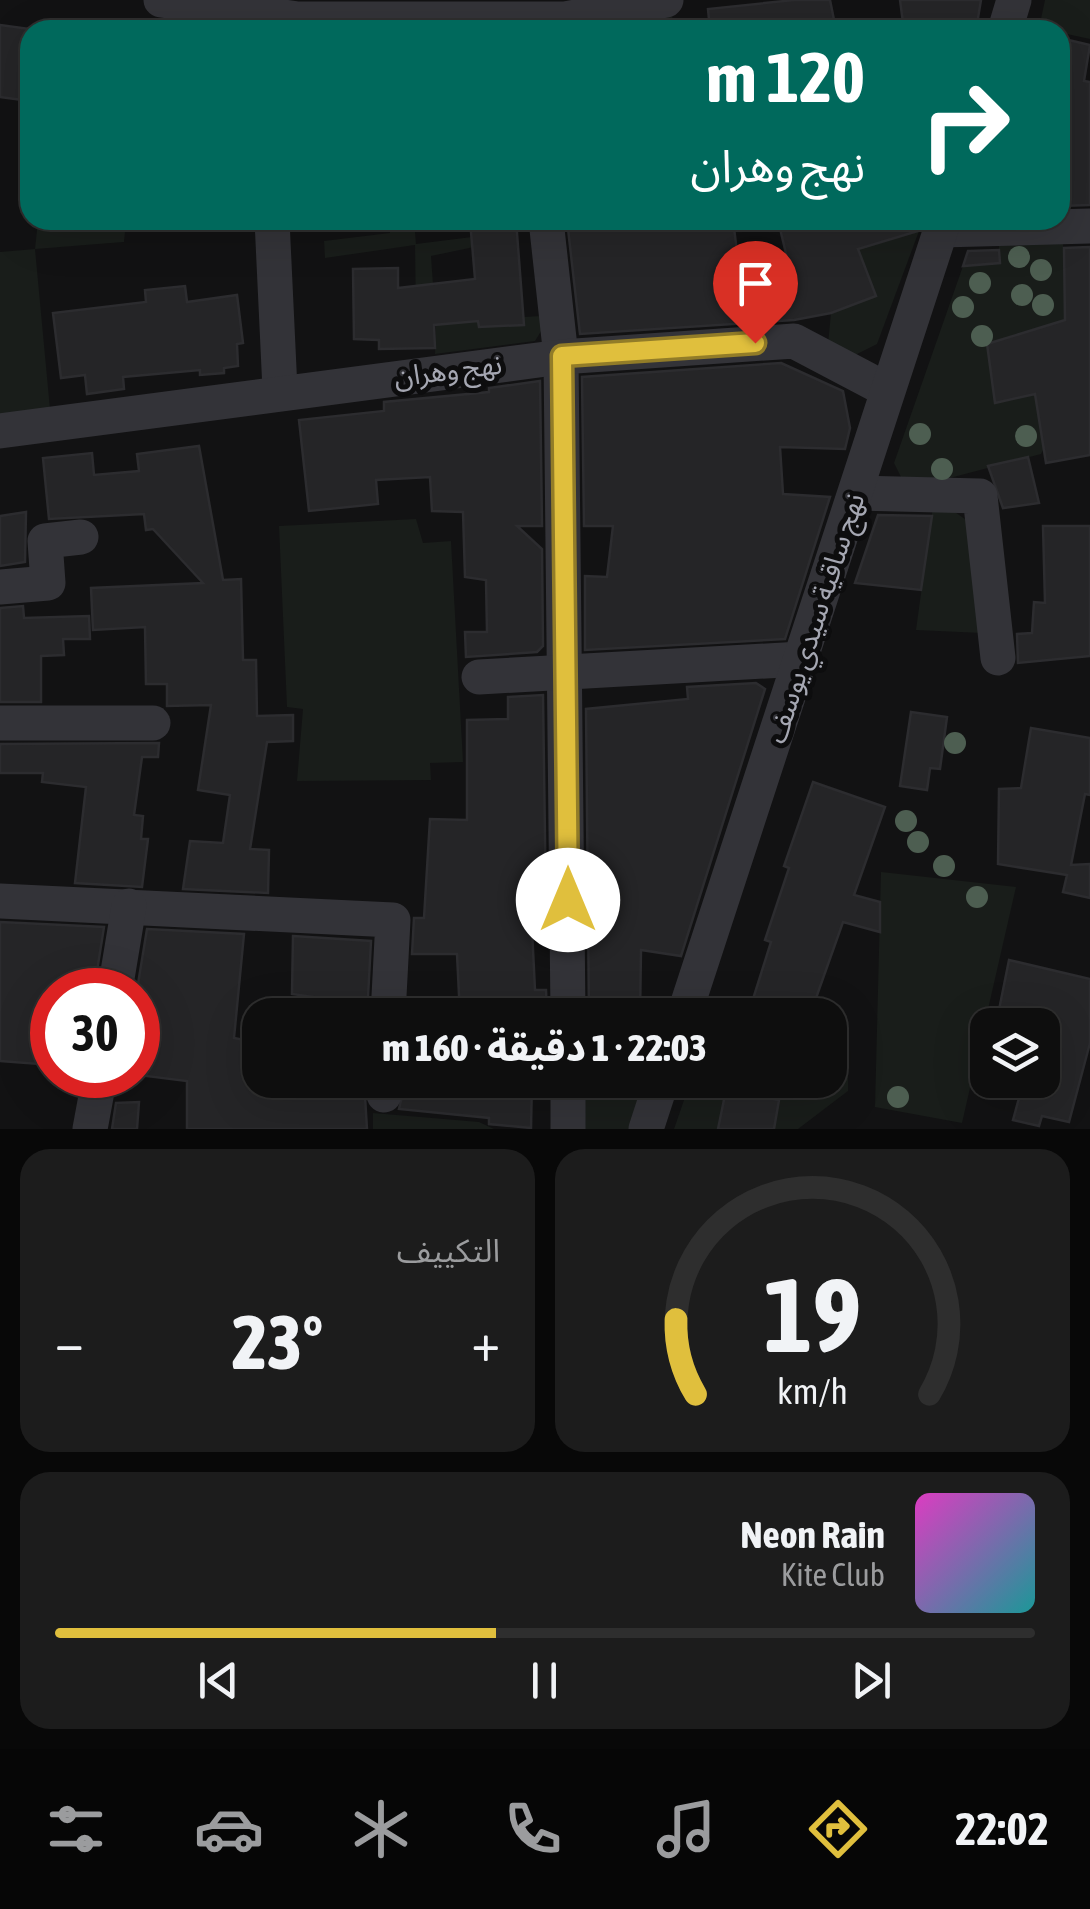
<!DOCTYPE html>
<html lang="ar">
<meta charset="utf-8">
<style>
body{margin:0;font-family:"Asap Condensed","Noto Sans Arabic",sans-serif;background:#1c1c1c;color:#f1f3f6;direction:rtl;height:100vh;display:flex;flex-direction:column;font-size:38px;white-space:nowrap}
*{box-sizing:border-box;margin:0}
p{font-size:32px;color:#9b9c9e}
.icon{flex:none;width:55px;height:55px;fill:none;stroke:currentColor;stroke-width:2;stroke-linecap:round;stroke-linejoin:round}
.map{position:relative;height:1129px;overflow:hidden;direction:ltr}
.panel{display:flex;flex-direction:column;gap:20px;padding:20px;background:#080808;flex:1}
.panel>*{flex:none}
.hud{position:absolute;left:20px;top:20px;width:1050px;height:210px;border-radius:30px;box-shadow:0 10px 40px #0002,0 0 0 2px #2e2e2e;direction:rtl;background:#00695c;color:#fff;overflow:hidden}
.controls{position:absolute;left:970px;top:1008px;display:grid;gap:20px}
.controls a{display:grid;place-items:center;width:90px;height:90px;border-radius:20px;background:#0e0e0e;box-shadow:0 10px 40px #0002,0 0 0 2px #2e2e2e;font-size:50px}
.speed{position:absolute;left:30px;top:968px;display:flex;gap:20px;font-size:50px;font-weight:700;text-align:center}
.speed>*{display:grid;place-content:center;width:130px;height:130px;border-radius:50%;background:#0e0e0e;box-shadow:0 10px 40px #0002,0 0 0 2px #2e2e2e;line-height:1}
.speed .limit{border:15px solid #d22;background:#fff;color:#111}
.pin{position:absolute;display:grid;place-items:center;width:85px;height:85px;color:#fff;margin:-102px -42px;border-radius:50% 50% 50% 0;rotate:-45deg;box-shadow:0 0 10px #0007}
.pin .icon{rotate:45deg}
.me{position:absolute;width:110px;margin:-55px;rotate:0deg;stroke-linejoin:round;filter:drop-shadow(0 0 8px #0008)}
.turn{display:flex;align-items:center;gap:35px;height:210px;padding:0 40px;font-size:45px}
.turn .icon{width:130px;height:130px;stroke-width:2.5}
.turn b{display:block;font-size:70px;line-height:85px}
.big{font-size:75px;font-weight:800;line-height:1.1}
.panel .widget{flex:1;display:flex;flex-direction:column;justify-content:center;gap:15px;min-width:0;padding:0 35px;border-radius:30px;background:#1c1c1c}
.panel .dial{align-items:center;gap:0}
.dial svg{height:260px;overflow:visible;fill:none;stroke:#2e2e2e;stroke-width:7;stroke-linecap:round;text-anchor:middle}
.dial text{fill:#f1f3f6;stroke:none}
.song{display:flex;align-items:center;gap:30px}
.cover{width:120px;height:120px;border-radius:15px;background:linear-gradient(135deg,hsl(310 70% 55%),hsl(180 70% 35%))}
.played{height:10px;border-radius:5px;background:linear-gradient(90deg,#e0bf3d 45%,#2e2e2e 45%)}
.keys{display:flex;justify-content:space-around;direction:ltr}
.heat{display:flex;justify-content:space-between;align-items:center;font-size:55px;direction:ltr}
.panel .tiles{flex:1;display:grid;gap:20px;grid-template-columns:1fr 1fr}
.widget:last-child{grid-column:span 2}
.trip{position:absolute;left:242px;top:998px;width:605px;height:100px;border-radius:30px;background:#0e0e0e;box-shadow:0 10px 40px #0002,0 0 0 2px #2e2e2e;font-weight:800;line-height:100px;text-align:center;direction:rtl}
.dock{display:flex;height:160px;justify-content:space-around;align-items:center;background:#060606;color:#9b9c9e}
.dock .icon{width:70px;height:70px}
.dock .current{color:#e0bf3d}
.dock b{font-size:45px;color:#f1f3f6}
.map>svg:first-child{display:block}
</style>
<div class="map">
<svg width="1090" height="1129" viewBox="0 0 1090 1129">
<rect width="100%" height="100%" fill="#121213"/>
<g fill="#191d1a">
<path d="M 1045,0 L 1090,0 L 1090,39 L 1039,28 Z"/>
<path d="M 672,15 L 674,30 L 589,30 Z"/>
<path d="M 38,220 L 126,220 L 124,242 L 35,249 L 50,409 L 0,416 L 0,252 L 35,249 Z"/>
<path d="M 390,220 L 414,220 L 416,244 L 511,232 L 512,239 L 431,256 L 435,314 L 416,315 L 415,245 L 325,258 L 324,241 L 390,233 Z"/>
<path d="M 919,231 L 877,344 L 855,355 L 828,344 L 831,313 L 858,249 Z"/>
<path d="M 1063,238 L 1065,324 L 987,344 L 995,403 L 1035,394 L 1044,448 L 1041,454 L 946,479 L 902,479 L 894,463 L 963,266 L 999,263 L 999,241 Z"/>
<path d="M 542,316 L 543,328 L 535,341 L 435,354 L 436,325 L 478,321 L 479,327 L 523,325 L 523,317 Z"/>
<path d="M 933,506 L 952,510 L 969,522 L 982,633 L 916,630 Z"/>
<path d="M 416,519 L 423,543 L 451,541 L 463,762 L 430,763 L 431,780 L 297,781 L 303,709 L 287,707 L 279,526 Z"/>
<path d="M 881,872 L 1016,887 L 962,1123 L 875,1107 Z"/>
<path d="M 848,1062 L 848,1091 L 798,1129 L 674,1129 L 691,1080 L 830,1080 L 830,1064 Z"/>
<path d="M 582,1085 L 642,1088 L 629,1129 L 580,1129 Z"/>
<path d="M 373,1113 L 479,1122 L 494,1129 L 373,1129 Z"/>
</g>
<g fill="#252527" stroke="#2c2c2f" stroke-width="2.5">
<path d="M 794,0 L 830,0 L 836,30 L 710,30 L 708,9 Z"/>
<path d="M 900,0 L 981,0 L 976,30 L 904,30 Z"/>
<path d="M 0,25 L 30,29 L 30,101 L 0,97 Z"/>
<path d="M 1060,38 L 1090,45 L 1084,81 L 1090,82 L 1090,205 L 1060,206 Z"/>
<path d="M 470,220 L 516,220 L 524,325 L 479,327 L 478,321 L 434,325 L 435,348 L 379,349 L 379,340 L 354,339 L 353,269 L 398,268 L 398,288 L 475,279 Z"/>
<path d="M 567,220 L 733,220 L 739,268 L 788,262 L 778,220 L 922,220 L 918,231 L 858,249 L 876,296 L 831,313 L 794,320 L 580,334 Z"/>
<path d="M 1090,247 L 1090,455 L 1046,463 L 1035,394 L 995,403 L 987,344 L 1065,320 L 1064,248 Z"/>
<path d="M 999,250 L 1000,263 L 963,266 L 968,251 Z"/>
<path d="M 185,286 L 187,302 L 237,295 L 243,343 L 237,344 L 238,366 L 224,368 L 224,373 L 200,375 L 200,370 L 123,377 L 124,389 L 87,394 L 85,375 L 61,378 L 53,313 L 146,302 L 145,290 Z"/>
<path d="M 781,363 L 843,391 L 850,428 L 845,449 L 780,447 L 783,494 L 830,497 L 785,639 L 585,650 L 585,576 L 607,577 L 613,526 L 584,526 L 582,377 Z"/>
<path d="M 540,381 L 542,526 L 517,526 L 542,549 L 543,646 L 537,652 L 466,657 L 465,632 L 487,632 L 486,580 L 465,577 L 463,512 L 432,511 L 430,477 L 376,480 L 378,504 L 309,511 L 299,420 L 384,411 L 384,402 L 489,392 L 489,388 Z"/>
<path d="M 199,446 L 223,580 L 241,579 L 243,660 L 256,660 L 257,716 L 293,715 L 293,741 L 267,742 L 250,849 L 269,850 L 268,893 L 183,889 L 190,841 L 223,843 L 230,795 L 198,790 L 211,705 L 167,706 L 167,684 L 146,684 L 145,627 L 93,630 L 91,588 L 203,583 L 153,529 L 146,530 L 144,514 L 49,519 L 43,458 L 92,453 L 94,475 L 139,471 L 137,454 Z"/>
<path d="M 1028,457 L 1039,503 L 1003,508 L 988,466 Z"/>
<path d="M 26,512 L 25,562 L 0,566 L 0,516 Z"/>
<path d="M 878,515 L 932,516 L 921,590 L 855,583 Z"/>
<path d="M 1043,526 L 1090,526 L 1090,656 L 1018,663 L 1017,634 L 1032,633 L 1034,602 L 1045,603 Z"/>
<path d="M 23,606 L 24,618 L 89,616 L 90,639 L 63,639 L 64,655 L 41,656 L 41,702 L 0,702 L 0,608 Z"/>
<path d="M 756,683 L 765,689 L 681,956 L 641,950 L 640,1015 L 589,1015 L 586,709 L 688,699 L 687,687 Z"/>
<path d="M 543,695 L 546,909 L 531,909 L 535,990 L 546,990 L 547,1015 L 460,1015 L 457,954 L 412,954 L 414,918 L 424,918 L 430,819 L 467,820 L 467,720 L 508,719 L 508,697 Z"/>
<path d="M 911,712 L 947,717 L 940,769 L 930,768 L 927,790 L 900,786 Z"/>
<path d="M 1031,728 L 1090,738 L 1090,795 L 1085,794 L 1071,865 L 1090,864 L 1090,898 L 1063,892 L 1067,875 L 998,864 L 999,789 L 1021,788 Z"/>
<path d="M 159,743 L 158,757 L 142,757 L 134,815 L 143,816 L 141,839 L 148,839 L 142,887 L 75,883 L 86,787 L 42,782 L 43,773 L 0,773 L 0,744 Z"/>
<path d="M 813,782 L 885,807 L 854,895 L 880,902 L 880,932 L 843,922 L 810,1015 L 748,1015 L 771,942 L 765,940 L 789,868 L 784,866 Z"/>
<path d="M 0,922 L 104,927 L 94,990 L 52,990 L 52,1065 L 0,1061 Z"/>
<path d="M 147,929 L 244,934 L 234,1038 L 260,1043 L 260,1080 L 364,1080 L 367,1129 L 187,1129 L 187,1081 L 138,1075 L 137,990 Z"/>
<path d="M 293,936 L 371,941 L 367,1015 L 311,1015 L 313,997 L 292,994 Z"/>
<path d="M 1009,960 L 1090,979 L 1090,1043 L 1069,1122 L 1042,1116 L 1039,1126 L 1013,1120 L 1024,1080 L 1042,1080 L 1042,1025 L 996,1025 Z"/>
<path d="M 406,1080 L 532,1080 L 531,1128 L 489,1124 L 489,1118 L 399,1109 Z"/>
<path d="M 726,1090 L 779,1100 L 774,1129 L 718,1129 Z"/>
<path d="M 139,1102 L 137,1129 L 112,1129 L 116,1103 Z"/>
</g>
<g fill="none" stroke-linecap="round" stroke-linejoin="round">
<g stroke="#333338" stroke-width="35">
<path d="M 161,0 L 298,19 L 565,19 L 666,0"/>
<path d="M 1005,30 L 1014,0"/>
<path d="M 272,220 L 280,390"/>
<path d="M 546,220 L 561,357 L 568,1015"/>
<path d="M 941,230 L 1090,226"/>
<path d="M 0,431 L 561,357 L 794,341 L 887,390"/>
<path d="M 856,493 L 980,496 L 998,658"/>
<path d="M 0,587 L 48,583 L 45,541 L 81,537"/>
<path d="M 479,677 L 801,659"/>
<path d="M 0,723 L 153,723"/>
<path d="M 0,901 L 393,920 L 388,1015"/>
<path d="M 115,990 L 129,906"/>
<path d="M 684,1015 L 944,220"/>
<path d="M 384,1095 L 385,1080"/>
<path d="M 90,1129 L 100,1075"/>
<path d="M 568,1129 L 568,1080"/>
<path d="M 646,1129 L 662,1080"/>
</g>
</g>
<g fill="#4d5e51">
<circle cx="1019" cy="257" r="11"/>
<circle cx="1041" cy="270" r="11"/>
<circle cx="980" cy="283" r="11"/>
<circle cx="1022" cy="295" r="11"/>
<circle cx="1043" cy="305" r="11"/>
<circle cx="963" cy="307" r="11"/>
<circle cx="982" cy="336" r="11"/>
<circle cx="920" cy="434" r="11"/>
<circle cx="1026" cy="436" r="11"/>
<circle cx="942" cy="469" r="11"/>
<circle cx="955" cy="743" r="11"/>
<circle cx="906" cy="821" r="11"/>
<circle cx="918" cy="842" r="11"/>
<circle cx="944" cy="866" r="11"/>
<circle cx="977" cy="897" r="11"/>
<circle cx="898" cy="1097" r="11"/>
</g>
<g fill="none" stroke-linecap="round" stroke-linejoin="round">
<defs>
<path id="route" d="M 568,900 L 562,356 L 755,343"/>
</defs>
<use href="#route" stroke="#927c28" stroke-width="25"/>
<use href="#route" stroke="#e0bf3d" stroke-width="18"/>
</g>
<g text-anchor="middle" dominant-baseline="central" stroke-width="10" stroke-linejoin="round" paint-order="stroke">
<g font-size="28" fill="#a5a7b2" stroke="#0d0d0e">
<text transform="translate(448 370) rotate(-7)">نهج وهران</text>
<text transform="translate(815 618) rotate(-72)">نهج ساقية سيدي يوسف</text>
</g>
</g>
</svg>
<div class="controls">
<a><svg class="icon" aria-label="layers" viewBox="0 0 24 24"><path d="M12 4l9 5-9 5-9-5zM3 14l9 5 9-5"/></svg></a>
</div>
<div class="speed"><div class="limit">30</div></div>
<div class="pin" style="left:755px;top:343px;background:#d93025"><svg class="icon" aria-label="arrive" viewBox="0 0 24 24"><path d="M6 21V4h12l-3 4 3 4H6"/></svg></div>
<svg class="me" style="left:568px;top:900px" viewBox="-20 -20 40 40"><circle r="19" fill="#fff"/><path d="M0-13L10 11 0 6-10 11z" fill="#e0bf3d"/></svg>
<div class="trip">22:03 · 1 دقيقة · 160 m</div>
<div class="hud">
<div class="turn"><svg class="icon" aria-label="right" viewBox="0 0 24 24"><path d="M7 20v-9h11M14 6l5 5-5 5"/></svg><div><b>120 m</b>نهج وهران</div></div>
</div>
</div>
<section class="panel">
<div class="tiles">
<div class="widget dial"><svg viewBox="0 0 100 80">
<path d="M14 69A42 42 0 1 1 86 69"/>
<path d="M14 69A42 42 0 0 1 8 46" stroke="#e0bf3d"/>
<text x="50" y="56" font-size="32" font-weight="700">19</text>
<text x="50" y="72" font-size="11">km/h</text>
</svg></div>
<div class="widget"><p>التكييف</p>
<div class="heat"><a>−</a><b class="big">23°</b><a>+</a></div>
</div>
<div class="widget">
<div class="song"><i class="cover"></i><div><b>Neon Rain</b><p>Kite Club</p></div></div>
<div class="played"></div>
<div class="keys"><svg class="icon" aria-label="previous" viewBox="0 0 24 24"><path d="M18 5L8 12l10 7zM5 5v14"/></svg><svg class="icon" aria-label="pause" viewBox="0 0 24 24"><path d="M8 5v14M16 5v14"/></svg><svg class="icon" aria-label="next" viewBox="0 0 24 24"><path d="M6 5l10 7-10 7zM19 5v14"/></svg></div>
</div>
</div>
</section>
<nav class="dock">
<b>22:02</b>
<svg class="icon current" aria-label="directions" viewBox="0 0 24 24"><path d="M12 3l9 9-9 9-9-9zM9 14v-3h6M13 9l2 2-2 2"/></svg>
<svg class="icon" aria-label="music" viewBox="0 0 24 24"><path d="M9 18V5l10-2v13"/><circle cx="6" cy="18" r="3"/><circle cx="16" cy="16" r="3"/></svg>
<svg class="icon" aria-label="phone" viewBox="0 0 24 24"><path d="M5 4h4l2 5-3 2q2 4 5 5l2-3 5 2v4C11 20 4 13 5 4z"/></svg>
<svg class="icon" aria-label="climate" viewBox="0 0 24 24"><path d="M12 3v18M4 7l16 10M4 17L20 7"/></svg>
<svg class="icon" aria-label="car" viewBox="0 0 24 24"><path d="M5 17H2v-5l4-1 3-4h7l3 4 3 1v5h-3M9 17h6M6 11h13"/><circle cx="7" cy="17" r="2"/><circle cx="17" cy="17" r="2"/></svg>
<svg class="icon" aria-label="filters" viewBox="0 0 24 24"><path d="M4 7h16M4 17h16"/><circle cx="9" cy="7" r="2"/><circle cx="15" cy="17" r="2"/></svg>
</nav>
